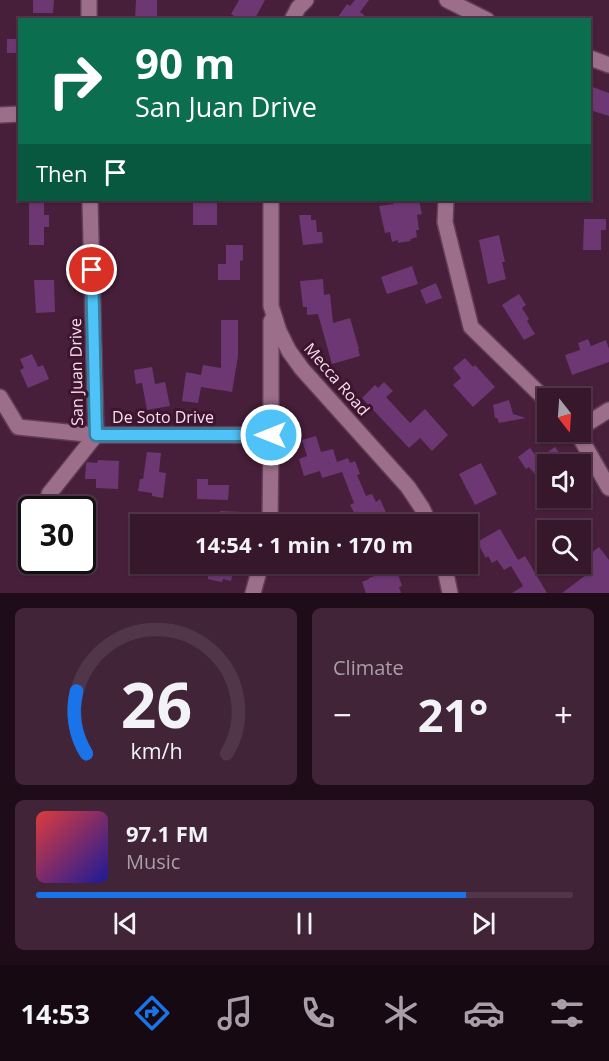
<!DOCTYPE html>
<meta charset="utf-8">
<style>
body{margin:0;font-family:"Open Sans",sans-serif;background:#412438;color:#f1f3f6;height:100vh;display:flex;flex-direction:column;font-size:22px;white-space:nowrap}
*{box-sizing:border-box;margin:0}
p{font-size:20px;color:#aa9fa9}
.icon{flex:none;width:33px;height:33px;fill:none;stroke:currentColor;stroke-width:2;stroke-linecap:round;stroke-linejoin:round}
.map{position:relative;height:593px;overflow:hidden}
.drawer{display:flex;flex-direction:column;gap:15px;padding:15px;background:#1e0d18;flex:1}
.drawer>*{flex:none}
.hud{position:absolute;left:18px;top:18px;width:573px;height:183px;border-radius:0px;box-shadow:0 2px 4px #0004,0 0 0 2px #503648;background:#0b6e4f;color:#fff;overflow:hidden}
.needle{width:39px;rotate:163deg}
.fabs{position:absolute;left:537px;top:388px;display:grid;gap:12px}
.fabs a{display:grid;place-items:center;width:54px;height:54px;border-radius:0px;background:#36172c;box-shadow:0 2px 4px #0004,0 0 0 2px #503648;font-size:30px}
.speed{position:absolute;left:18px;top:496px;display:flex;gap:12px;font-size:30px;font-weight:700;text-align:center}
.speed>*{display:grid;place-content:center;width:78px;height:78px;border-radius:50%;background:#36172c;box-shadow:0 2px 4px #0004,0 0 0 2px #503648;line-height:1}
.speed .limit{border:3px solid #111;border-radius:9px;background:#fff;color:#111}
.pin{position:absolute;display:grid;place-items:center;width:51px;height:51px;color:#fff;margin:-26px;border:3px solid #fff;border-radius:50%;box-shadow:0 2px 6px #0007}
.me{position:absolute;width:66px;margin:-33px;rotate:270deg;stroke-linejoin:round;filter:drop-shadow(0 0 4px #0008)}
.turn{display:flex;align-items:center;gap:21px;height:126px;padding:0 18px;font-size:27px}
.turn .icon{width:78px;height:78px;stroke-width:2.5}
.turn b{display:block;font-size:42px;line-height:51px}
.then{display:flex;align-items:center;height:57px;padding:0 18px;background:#0003;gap:12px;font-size:22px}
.big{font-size:45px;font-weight:700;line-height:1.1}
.drawer .tile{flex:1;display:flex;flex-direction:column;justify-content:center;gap:9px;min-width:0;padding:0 21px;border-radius:9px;background:#412438}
.drawer .dial{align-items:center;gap:0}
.dial svg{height:156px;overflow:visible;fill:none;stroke:#503648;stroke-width:7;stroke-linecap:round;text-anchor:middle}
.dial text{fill:#f1f3f6;stroke:none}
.song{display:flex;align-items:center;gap:18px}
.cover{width:72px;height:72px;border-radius:9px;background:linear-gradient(135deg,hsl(0 70% 55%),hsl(240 70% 35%))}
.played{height:6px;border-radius:3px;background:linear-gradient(90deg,#1a73e8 80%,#503648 80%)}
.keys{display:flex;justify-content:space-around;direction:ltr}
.heat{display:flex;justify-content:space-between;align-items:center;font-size:33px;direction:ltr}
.drawer .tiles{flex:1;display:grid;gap:15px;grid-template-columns:1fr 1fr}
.tile:last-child{grid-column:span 2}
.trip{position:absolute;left:130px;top:514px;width:348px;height:60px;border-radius:0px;background:#36172c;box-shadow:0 2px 4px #0004,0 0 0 2px #503648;font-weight:700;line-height:60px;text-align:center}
.dock{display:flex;height:96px;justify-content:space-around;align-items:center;background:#160912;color:#aa9fa9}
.dock .icon{width:42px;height:42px}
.dock .active{color:#1a73e8}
.dock b{font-size:27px;color:#f1f3f6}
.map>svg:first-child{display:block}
</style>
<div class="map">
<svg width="609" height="593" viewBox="0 0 609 593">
<rect width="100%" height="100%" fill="#481f3a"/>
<g fill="#6c3773">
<path d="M 33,0 L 54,0 L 53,13 L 33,13 Z"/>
<path d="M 136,0 L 157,0 L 157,18 L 151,18 L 151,20 L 135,20 Z"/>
<path d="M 239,0 L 265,0 L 254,20 L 241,20 L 231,14 Z"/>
<path d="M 355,0 L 369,0 L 360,12 L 370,20 L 336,20 L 347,4 L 350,6 Z"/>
<rect x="7" y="39" width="13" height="14"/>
<path d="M 590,86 L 609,93 L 609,116 L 590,110 Z"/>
<path d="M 29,200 L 44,200 L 44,215 L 49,215 L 49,227 L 44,227 L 44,245 L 29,245 Z"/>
<rect x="193" y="200" width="24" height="25"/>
<path d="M 391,200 L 419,200 L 422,214 L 417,215 L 419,230 L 416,230 L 417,237 L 411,239 L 410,241 L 398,243 L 398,240 L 392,242 L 390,232 L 385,233 L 379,206 L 394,204 Z"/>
<path d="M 299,215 L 311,215 L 311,220 L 316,220 L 317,232 L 322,232 L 323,243 L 303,245 Z"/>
<path d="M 584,219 L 606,219 L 606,230 L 601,230 L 601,250 L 583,250 Z"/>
<path d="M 499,235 L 505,262 L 502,262 L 506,279 L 488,284 L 479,240 Z"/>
<path d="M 226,245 L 243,245 L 243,260 L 240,261 L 240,280 L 218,280 L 218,264 L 226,264 Z"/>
<path d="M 412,266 L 418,284 L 387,294 L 381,277 Z"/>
<path d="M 323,279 L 324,295 L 330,294 L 333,323 L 350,318 L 359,349 L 358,349 L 360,356 L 332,364 L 318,314 L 307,315 L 307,307 L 303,307 L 300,281 Z"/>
<path d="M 34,280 L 54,280 L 55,312 L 36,313 Z"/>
<path d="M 436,283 L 442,298 L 426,304 L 420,290 Z"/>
<path d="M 519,294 L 526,305 L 522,308 L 529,319 L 527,321 L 535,334 L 524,340 L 502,305 Z"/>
<path d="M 221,320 L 238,320 L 238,356 L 232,392 L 201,387 L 198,403 L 182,401 L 186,372 L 201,375 L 203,365 L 221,368 Z"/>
<path d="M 588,339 L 591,346 L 606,340 L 609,349 L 609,362 L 572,375 L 565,355 L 580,350 L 578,343 Z"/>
<path d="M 32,354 L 38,367 L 43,365 L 49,379 L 28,388 L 20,370 L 24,368 L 20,359 Z"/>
<path d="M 465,358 L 473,367 L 475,365 L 495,387 L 473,407 L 453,385 L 461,378 L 453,368 Z"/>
<path d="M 152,367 L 155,384 L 165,382 L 170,406 L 147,410 L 142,383 L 136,384 L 134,370 Z"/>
<path d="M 384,382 L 393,391 L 386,397 L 410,423 L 425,409 L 448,435 L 432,451 L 420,438 L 409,448 L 362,398 L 375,385 L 378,388 Z"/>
<path d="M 509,400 L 513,414 L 526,418 L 499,423 L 497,418 L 495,418 L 493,405 Z"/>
<path d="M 316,436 L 321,452 L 333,449 L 337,462 L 348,458 L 350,463 L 355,461 L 360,474 L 357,475 L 366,496 L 372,494 L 376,502 L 380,499 L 387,515 L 384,517 L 388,525 L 361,525 L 350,505 L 354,503 L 342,472 L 322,478 L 320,471 L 304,476 L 299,459 L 307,456 L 302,440 Z"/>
<path d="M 555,447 L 565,461 L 560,465 L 547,465 L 535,474 L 529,467 L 526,469 L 518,457 L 530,448 L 538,459 Z"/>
<path d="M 147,452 L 161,453 L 159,472 L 166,473 L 163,498 L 152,496 L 152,493 L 138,491 L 140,479 L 143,479 Z"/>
<path d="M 98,460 L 119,461 L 118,489 L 96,488 L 96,479 L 85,479 L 86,464 L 87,462 L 97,463 Z"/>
<path d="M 481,463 L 497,494 L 475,505 L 459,474 Z"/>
<path d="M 197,479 L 208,479 L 208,485 L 229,485 L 228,500 L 197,499 Z"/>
<path d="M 220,511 L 243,512 L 242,525 L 219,525 Z"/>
<path d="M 500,529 L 518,560 L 525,556 L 547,593 L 512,593 L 523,586 L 511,566 L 504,570 L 497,560 L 492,563 L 488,556 L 486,558 L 477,542 Z"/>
<path d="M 599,547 L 609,560 L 609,593 L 562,593 L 590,572 L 581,561 Z"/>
<path d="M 202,564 L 224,564 L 234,566 L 231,581 L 223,579 L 222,582 L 208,579 L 208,576 L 200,574 Z"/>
<path d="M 396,568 L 402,586 L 399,587 L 401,593 L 366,593 L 362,582 L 369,579 L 369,578 Z"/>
</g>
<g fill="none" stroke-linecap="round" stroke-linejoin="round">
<defs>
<g id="minor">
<path d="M 447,0 L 487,20"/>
<path d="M 89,20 L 89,0"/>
<path d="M 292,20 L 298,8 L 306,0"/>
<path d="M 590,58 L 609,65"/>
<path d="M 0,115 L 20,114"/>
<path d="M 271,200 L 271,306 L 279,331 L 289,351 L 302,369 L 408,487 L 422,508 L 430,525"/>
<path d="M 446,200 L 445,222 L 471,327 L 548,402"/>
<path d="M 0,397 L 18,427 L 96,435 L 271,435"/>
<path d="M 580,428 L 609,410"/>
<path d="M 577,432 L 609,488"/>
<path d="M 49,494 L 96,435 L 90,200"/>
<path d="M 270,525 L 271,435 L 271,321"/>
<path d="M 444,564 L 450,593"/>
<path d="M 253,593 L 261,564"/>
</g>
</defs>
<use href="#minor" stroke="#613e56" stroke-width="18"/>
<use href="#minor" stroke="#9d6e8a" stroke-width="15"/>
</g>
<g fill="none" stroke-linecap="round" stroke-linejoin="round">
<defs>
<path id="route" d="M 92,270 L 96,435 L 271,435"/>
</defs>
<use href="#route" stroke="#337fa1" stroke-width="15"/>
<use href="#route" stroke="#4fc3f7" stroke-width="10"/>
</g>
<g text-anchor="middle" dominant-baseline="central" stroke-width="6" stroke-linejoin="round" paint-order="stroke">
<g font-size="16" fill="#f9deee" stroke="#3d152f">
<text transform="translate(76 372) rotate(-91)">San Juan Drive</text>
<text transform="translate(337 379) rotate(49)">Mecca Road</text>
<text x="163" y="417">De Soto Drive</text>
</g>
</g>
</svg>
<div class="fabs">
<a><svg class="needle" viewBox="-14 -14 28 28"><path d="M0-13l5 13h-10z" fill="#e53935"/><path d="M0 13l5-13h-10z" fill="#aa9fa9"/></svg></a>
<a><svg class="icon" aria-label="sound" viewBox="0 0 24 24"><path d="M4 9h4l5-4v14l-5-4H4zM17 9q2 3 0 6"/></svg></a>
<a><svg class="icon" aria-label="search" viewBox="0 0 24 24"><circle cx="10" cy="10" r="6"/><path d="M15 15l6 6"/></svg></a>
</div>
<div class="speed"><div class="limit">30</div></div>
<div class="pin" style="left:92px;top:270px;background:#d93025"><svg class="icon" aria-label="arrive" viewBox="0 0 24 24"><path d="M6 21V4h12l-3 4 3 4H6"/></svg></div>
<svg class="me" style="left:271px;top:435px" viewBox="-20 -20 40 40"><circle r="17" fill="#4fc3f7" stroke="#fff" stroke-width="3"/><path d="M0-11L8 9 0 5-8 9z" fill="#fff"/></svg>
<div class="trip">14:54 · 1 min · 170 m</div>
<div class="hud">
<div class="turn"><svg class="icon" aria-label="right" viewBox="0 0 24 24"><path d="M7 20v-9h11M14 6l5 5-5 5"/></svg><div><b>90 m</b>San Juan Drive</div></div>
<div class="then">Then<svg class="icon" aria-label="arrive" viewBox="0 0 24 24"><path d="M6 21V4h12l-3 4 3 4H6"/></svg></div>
</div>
</div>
<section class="drawer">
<div class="tiles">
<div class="tile dial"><svg viewBox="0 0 100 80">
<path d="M14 69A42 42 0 1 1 86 69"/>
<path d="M14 69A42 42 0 0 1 9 37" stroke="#1a73e8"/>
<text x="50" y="56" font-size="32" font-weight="700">26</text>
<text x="50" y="72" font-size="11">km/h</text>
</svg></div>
<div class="tile"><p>Climate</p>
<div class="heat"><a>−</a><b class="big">21°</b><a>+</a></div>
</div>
<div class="tile">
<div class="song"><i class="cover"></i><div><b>97.1 FM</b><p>Music</p></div></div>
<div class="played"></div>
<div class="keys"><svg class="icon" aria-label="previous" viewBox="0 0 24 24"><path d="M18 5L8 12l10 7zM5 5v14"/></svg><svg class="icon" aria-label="pause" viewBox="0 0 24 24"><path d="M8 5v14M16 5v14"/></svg><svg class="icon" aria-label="next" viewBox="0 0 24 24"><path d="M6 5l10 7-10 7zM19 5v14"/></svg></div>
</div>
</div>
</section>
<nav class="dock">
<b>14:53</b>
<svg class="icon active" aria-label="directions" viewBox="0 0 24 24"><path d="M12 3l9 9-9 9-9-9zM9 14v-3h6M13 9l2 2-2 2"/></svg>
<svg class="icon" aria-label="music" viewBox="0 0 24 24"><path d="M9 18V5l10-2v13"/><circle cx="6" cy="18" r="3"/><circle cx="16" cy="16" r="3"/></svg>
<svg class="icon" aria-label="phone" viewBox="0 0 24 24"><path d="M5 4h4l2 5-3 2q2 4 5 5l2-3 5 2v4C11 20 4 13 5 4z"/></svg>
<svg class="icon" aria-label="climate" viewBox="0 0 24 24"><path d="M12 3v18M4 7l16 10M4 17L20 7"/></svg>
<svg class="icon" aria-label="car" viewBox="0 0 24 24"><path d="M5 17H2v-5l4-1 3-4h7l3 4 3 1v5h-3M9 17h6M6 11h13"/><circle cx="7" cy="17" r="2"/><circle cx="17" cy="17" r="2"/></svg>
<svg class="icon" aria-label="filters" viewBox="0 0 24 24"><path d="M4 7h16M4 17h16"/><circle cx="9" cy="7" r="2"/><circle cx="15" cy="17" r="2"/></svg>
</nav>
